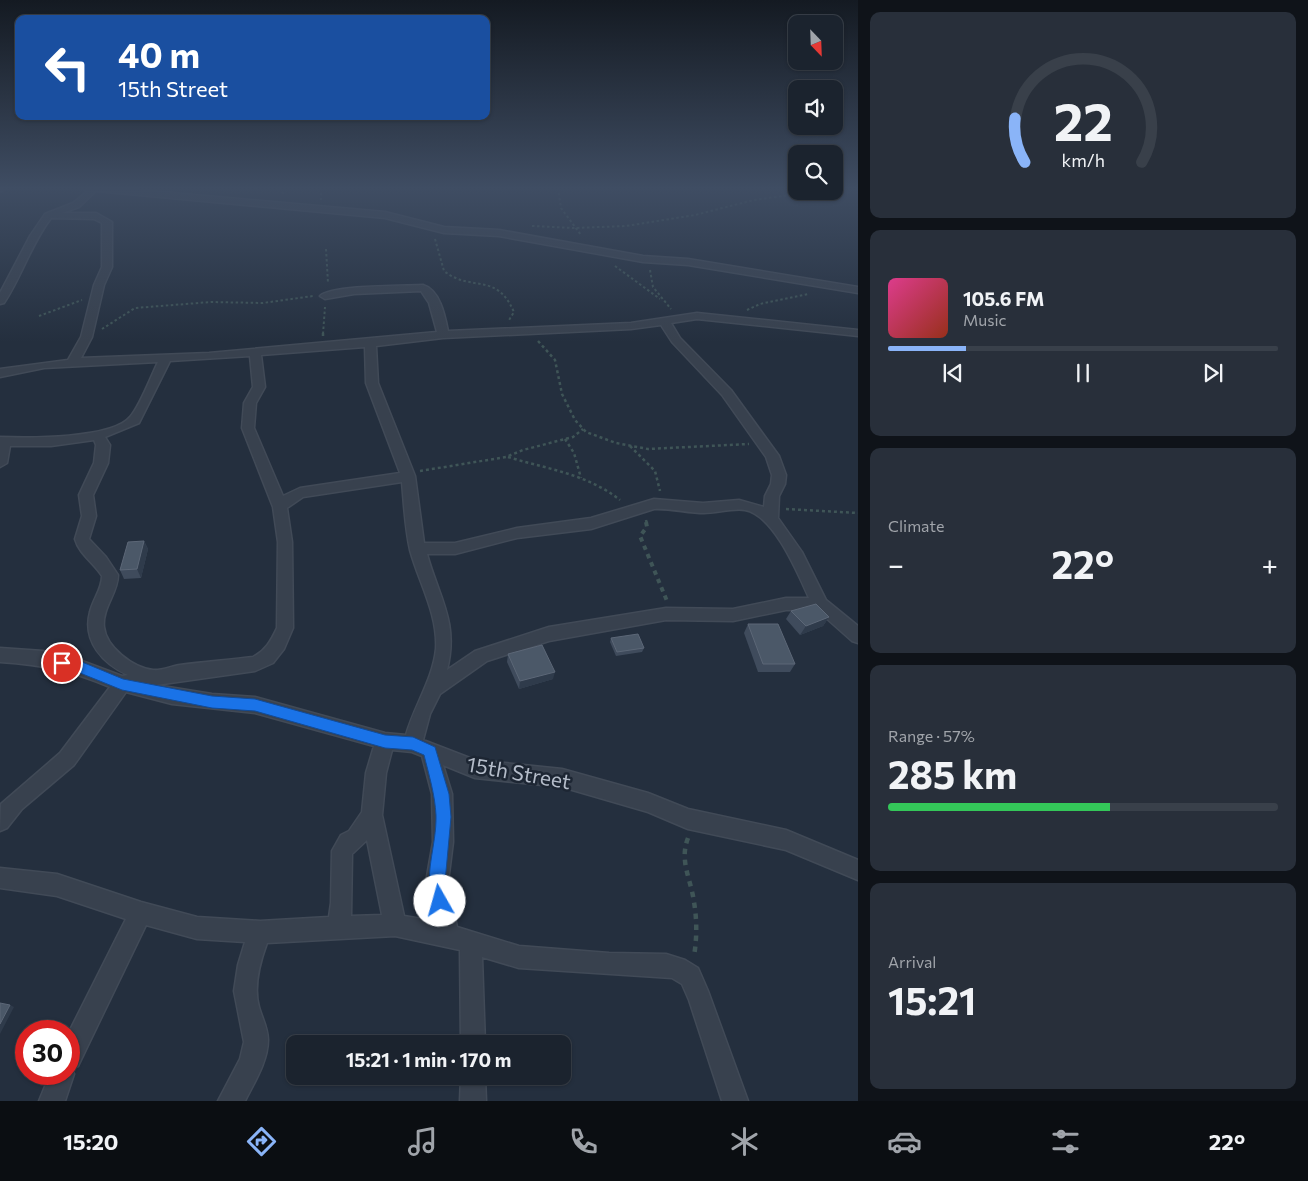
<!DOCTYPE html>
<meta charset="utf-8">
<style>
body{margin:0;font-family:Commissioner,sans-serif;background:#282f3a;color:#f1f3f6;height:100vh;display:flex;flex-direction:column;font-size:19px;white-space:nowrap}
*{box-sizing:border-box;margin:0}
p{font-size:16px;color:#a0a4aa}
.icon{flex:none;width:28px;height:28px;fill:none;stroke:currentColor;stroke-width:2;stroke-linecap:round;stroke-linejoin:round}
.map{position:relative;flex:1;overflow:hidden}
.sheet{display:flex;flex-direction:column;gap:12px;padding:12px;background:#0f1319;width:450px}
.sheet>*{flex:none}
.hud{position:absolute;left:15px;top:15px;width:475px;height:105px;border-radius:10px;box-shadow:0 1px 4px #0004,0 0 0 1px #39404a;background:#1a4fa0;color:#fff;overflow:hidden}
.needle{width:32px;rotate:157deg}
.controls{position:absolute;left:788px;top:15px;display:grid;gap:10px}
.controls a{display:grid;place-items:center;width:55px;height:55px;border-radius:10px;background:#1b232e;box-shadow:0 1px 4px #0004,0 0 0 1px #39404a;font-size:25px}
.speed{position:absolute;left:15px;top:1020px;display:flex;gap:10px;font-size:25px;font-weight:700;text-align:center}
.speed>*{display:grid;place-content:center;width:65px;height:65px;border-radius:50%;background:#1b232e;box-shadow:0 1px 4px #0004,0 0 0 1px #39404a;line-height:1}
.speed .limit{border:8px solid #d22;background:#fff;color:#111}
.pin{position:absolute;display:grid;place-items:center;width:42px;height:42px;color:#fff;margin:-21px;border:2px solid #fff;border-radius:50%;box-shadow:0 1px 5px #0007}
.me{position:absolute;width:55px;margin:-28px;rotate:353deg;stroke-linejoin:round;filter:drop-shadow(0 0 4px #0008)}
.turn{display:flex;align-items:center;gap:18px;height:105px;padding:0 20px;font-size:22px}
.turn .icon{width:65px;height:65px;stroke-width:2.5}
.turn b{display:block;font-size:35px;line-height:42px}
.big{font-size:38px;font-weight:700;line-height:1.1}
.sheet .tile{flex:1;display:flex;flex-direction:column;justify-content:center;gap:8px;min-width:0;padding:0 18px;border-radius:10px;background:#282f3a}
.sheet .dial{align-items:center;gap:0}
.dial svg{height:130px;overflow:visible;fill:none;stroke:#39404a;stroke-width:7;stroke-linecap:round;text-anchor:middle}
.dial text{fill:#f1f3f6;stroke:none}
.song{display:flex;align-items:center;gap:15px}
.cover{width:60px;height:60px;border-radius:8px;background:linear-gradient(135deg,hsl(330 70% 55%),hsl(10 70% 35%))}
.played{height:5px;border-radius:2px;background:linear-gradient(90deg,#8ab4f8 20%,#39404a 20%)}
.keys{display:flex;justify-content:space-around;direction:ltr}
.heat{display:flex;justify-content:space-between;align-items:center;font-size:28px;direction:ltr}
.charge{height:8px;border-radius:4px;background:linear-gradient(90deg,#34c759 57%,#39404a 0)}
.trip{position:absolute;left:286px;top:1035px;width:285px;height:50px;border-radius:10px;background:#1b232e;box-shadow:0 1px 4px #0004,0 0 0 1px #39404a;font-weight:700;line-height:50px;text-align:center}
.dock{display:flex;height:80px;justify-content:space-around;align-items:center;background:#0b0e12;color:#a0a4aa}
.dock .icon{width:35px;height:35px}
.dock .active{color:#8ab4f8}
.dock b{font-size:22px;color:#f1f3f6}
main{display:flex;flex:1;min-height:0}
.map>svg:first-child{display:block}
</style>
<main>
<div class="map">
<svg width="858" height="1101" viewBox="0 0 858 1101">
<rect width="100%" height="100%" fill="#242f3e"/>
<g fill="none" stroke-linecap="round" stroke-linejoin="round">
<defs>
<g id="street">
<path d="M 0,188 L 6,188 L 0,192 Z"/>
<path d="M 82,188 L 117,188 L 385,212 L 444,227 L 499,230 L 643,256 L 688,259 L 858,287 L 858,293 L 688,265 L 643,262 L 499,236 L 444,233 L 385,218 L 96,191 L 79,207 L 62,213 L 96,213 L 112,222 L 112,267 L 104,285 L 92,337 L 81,358 L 209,353 L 437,332 L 429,303 L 421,291 L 354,294 L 325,299 L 320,296 C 332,285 403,286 423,285 C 440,290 445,316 448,331 L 631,323 L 697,313 L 858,330 L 858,336 L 697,319 L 671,323 L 680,338 L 731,390 L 779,456 L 786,475 L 785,484 L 779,496 L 778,518 L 802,552 L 826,600 L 858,626 L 858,643 L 852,641 L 817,610 L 786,610 L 733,621 L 666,620 L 549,641 L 487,661 L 440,694 L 430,714 L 423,740 L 475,760 L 562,769 L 648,793 L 688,809 L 786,830 L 858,860 L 858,880 L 786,850 L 688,829 L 648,812 L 562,787 L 475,778 L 443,765 L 452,794 L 453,842 L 448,882 L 457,927 L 519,946 L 609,953 L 666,954 L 685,960 L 698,968 L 708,991 L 748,1101 L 722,1101 L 689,1000 L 682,984 L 672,978 L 519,968 L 482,957 L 485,1044 L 461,1044 L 460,950 L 395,936 L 267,943 C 260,962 253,986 259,1007 C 262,1018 268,1028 268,1040 C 268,1061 254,1083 245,1101 L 218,1101 L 240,1059 L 244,1042 L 234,991 L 238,965 L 245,942 L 197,939 L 146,925 L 78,1066 L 72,1068 L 74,1074 L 65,1101 L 39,1101 L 50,1074 L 69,1074 L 69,1032 L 126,919 L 57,896 L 0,888 L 0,868 L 57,874 L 141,902 L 197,917 L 260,921 L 329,917 L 331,903 L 332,851 L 341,835 L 349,831 L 362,812 L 366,773 L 374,746 L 255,713 L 172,704 L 126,692 L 74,765 L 22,809 L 7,828 L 0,831 L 1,804 L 60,753 L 110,687 C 69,670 44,665 0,662 L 0,648 L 43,651 L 82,661 L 122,676 L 128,675 C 103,664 82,641 90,612 C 93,599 102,589 102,576 C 94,563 79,554 75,539 L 82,516 L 79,495 L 94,463 L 96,445 L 94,440 L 51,446 L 10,446 L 7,463 L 0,467 L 0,437 C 28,438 112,439 130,417 C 140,406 151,376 158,362 L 44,368 L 0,377 L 0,369 L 68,360 L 81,337 L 94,285 L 102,267 L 102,223 L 94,219 L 51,218 C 31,244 22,276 4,303 L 0,304 L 0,293 L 30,236 L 45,214 L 73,203 L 88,191 ZM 661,325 L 672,342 L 722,395 L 766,457 L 772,475 L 771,484 L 765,496 L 764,507 L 739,500 L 703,503 L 654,499 L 591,518 L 517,528 L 455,543 L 424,543 L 415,476 L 378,383 L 376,346 L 443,338 L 631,329 ZM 365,347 L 366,383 L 400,473 L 300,488 L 283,496 L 254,428 L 256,403 L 265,387 L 261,355 ZM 250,356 L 253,387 L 244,403 L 242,428 L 273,507 L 278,542 L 277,628 C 271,641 265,651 253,657 C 228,660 204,662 180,665 C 172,666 161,671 153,670 C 133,668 106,647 104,627 C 102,608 118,593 118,575 L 106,557 L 89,539 L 96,516 L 93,495 L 108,463 L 110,445 L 105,437 L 139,423 L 170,361 ZM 402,482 C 404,504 405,528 410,550 C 419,583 438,614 436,649 C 433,679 414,706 406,735 L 385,733 L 255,697 L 212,694 L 156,685 L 255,671 L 273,663 L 284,649 L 293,628 L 292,542 L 287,508 L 303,497 ZM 654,509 C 671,508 687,513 704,513 C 717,513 732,508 745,510 C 774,515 798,574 809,598 L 786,598 L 733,609 L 666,608 L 549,627 L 475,651 L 447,670 C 459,622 439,598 427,554 L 455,554 L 517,538 L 591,529 ZM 392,750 L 412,752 L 422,756 L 432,794 L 433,842 L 426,882 L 434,921 L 404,916 L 382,815 L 386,773 ZM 367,840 L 382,915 L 351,916 L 352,854 Z"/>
<path d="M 461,1076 L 485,1076 L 486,1101 L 460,1101 Z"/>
</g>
</defs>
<use href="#street" stroke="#414a57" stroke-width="3"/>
<g stroke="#3f5557" stroke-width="2" stroke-dasharray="2.5 2.5" stroke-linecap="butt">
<path d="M 279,188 L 285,195"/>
<path d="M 321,188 L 321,200"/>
<path d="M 558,188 L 561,208 L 581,235"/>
<path d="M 834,189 L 838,188"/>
<path d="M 532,226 L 574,228 L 626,226 L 695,215 L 754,200 L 820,191"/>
<path d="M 435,239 L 444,271 C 472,293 496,271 514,312 L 509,320"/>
<path d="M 326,249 L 328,283"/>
<path d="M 615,266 L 660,299"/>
<path d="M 650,270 L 653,287 L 671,309"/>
<path d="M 747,310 L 760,304 L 808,294"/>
<path d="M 39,316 L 82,300"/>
<path d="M 102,329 L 135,308 L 211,302 L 263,303 L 313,296"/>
<path d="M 323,334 L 325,307"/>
</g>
<g stroke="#3f5557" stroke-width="2.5" stroke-dasharray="3 3" stroke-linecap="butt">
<path d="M 323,336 L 323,332"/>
<path d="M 538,341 L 555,360 L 562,394 L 575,420 L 586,432 L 616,443 L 648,449 L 749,444"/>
<path d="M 565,439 L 574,453 L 581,478"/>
<path d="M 630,446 L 655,471 L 660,491"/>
<path d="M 508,457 C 547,469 587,474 620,500"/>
<path d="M 420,471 L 506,457 L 523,450 L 573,437 L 583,429"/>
<path d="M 786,509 L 858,513"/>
<path d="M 646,520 L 647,524"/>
</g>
<path stroke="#3f5557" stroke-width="4" stroke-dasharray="4.5 4.5" stroke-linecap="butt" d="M 646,522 L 647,527 L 640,536 L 667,601"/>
<path stroke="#3f5557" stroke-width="4.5" stroke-dasharray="5.5 5.5" stroke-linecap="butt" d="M 688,838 C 679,861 691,879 694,902 C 697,920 697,938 694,956"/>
<use href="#street" fill="#38414e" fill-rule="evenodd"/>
</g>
<g fill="#3f4b5c">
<path d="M 144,541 L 148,549 L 141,578 L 124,579 L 120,570 Z"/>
<path d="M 791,611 L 829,617 L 823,626 L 800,635 L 786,619 Z"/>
<path d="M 748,624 L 795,664 L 790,672 L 758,672 L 744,633 Z"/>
<path d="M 611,638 L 644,648 L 642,652 L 616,656 L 610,642 Z"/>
<path d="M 508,654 L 553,679 L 519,689 L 507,662 Z"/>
</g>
<g fill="#2f3b4b">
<path d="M 144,541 L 148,549 L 141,578 L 137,569 Z"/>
<path d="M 829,617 L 823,626 L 800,635 L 806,626 Z"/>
<path d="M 555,672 L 553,679 L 519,689 L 520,681 Z"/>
<path d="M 10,1005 L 14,1007 L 0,1034 L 0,1024 Z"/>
</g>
<g fill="#4b5868" stroke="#5c6777">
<path d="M 144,541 L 137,569 L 120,570 L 128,542 Z"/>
<path d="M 816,604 L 829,617 L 806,626 L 791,611 Z"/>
<path d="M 748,624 L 778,624 L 795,664 L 763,664 Z"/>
<path d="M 638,634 L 644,648 L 617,652 L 611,638 Z"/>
<path d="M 542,645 L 555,672 L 520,681 L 508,654 Z"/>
<path d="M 0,1003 L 10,1005 L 0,1024 Z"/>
</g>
<linearGradient id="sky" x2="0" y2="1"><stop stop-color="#141a22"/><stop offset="0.55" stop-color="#3f4d63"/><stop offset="1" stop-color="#3f4d63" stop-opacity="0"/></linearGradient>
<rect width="858" height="342" fill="url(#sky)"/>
<path fill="#1a73e8" stroke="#114b97" d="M 62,657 L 82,662 L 123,679 L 212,696 L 255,699 L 385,735 L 413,737 L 435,747 L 449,794 L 451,817 L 445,882 L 448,901 L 446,906 L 440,909 L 434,906 C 422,877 437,846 436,815 C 435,795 429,775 424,755 L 412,750 L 385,748 L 255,711 L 212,708 L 122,690 L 80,673 L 58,667 L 56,663 Z"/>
<g text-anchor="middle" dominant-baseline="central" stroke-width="5" stroke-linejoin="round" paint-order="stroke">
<g font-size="21" fill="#b4bcc9" stroke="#1d2633">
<text transform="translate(519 772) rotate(10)">15th Street</text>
</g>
</g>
</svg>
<div class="controls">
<a><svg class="needle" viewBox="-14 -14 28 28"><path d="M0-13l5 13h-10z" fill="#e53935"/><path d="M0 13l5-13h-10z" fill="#a0a4aa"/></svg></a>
<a><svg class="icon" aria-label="sound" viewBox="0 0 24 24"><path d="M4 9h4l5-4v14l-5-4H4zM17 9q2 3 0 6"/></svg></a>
<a><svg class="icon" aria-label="search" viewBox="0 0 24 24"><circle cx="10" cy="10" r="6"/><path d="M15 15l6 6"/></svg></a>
</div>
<div class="speed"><div class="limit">30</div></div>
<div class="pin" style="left:62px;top:663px;background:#d93025"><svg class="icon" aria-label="arrive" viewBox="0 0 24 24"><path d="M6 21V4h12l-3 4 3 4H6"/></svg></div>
<svg class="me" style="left:440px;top:901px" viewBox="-20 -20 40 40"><circle r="19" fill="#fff"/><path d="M0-13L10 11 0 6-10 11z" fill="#1a73e8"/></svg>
<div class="trip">15:21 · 1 min · 170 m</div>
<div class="hud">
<div class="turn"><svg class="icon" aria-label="left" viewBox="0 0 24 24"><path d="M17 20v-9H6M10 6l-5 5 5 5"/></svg><div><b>40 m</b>15th Street</div></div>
</div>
</div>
<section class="sheet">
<div class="tile dial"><svg viewBox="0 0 100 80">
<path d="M14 69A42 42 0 1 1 86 69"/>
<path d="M14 69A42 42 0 0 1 8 42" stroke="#8ab4f8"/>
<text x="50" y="56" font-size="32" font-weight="700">22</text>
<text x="50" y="72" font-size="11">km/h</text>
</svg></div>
<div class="tile">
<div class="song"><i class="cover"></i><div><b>105.6 FM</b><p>Music</p></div></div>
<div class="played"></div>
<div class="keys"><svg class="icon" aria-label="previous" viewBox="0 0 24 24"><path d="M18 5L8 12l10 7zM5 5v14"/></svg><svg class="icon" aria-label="pause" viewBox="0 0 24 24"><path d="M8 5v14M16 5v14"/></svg><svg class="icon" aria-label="next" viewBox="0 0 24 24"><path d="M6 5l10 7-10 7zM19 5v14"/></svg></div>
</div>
<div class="tile"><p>Climate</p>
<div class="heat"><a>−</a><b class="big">22°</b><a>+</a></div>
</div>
<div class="tile"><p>Range · 57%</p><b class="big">285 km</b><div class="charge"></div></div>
<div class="tile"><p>Arrival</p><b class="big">15:21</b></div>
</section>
</main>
<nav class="dock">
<b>15:20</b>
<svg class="icon active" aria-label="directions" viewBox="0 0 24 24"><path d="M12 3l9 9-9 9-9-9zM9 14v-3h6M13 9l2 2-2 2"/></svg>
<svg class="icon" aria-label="music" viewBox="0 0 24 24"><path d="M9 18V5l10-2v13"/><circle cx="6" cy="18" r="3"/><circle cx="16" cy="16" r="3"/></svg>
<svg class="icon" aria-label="phone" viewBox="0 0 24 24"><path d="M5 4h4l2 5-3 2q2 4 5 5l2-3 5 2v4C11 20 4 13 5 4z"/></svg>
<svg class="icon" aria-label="climate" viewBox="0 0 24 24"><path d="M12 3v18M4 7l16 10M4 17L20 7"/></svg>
<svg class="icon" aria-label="car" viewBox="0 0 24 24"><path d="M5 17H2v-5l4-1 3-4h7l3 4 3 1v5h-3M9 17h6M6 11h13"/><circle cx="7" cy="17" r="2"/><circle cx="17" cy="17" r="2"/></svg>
<svg class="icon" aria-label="filters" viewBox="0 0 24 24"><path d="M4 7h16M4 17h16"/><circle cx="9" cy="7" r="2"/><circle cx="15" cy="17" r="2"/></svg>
<b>22°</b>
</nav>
